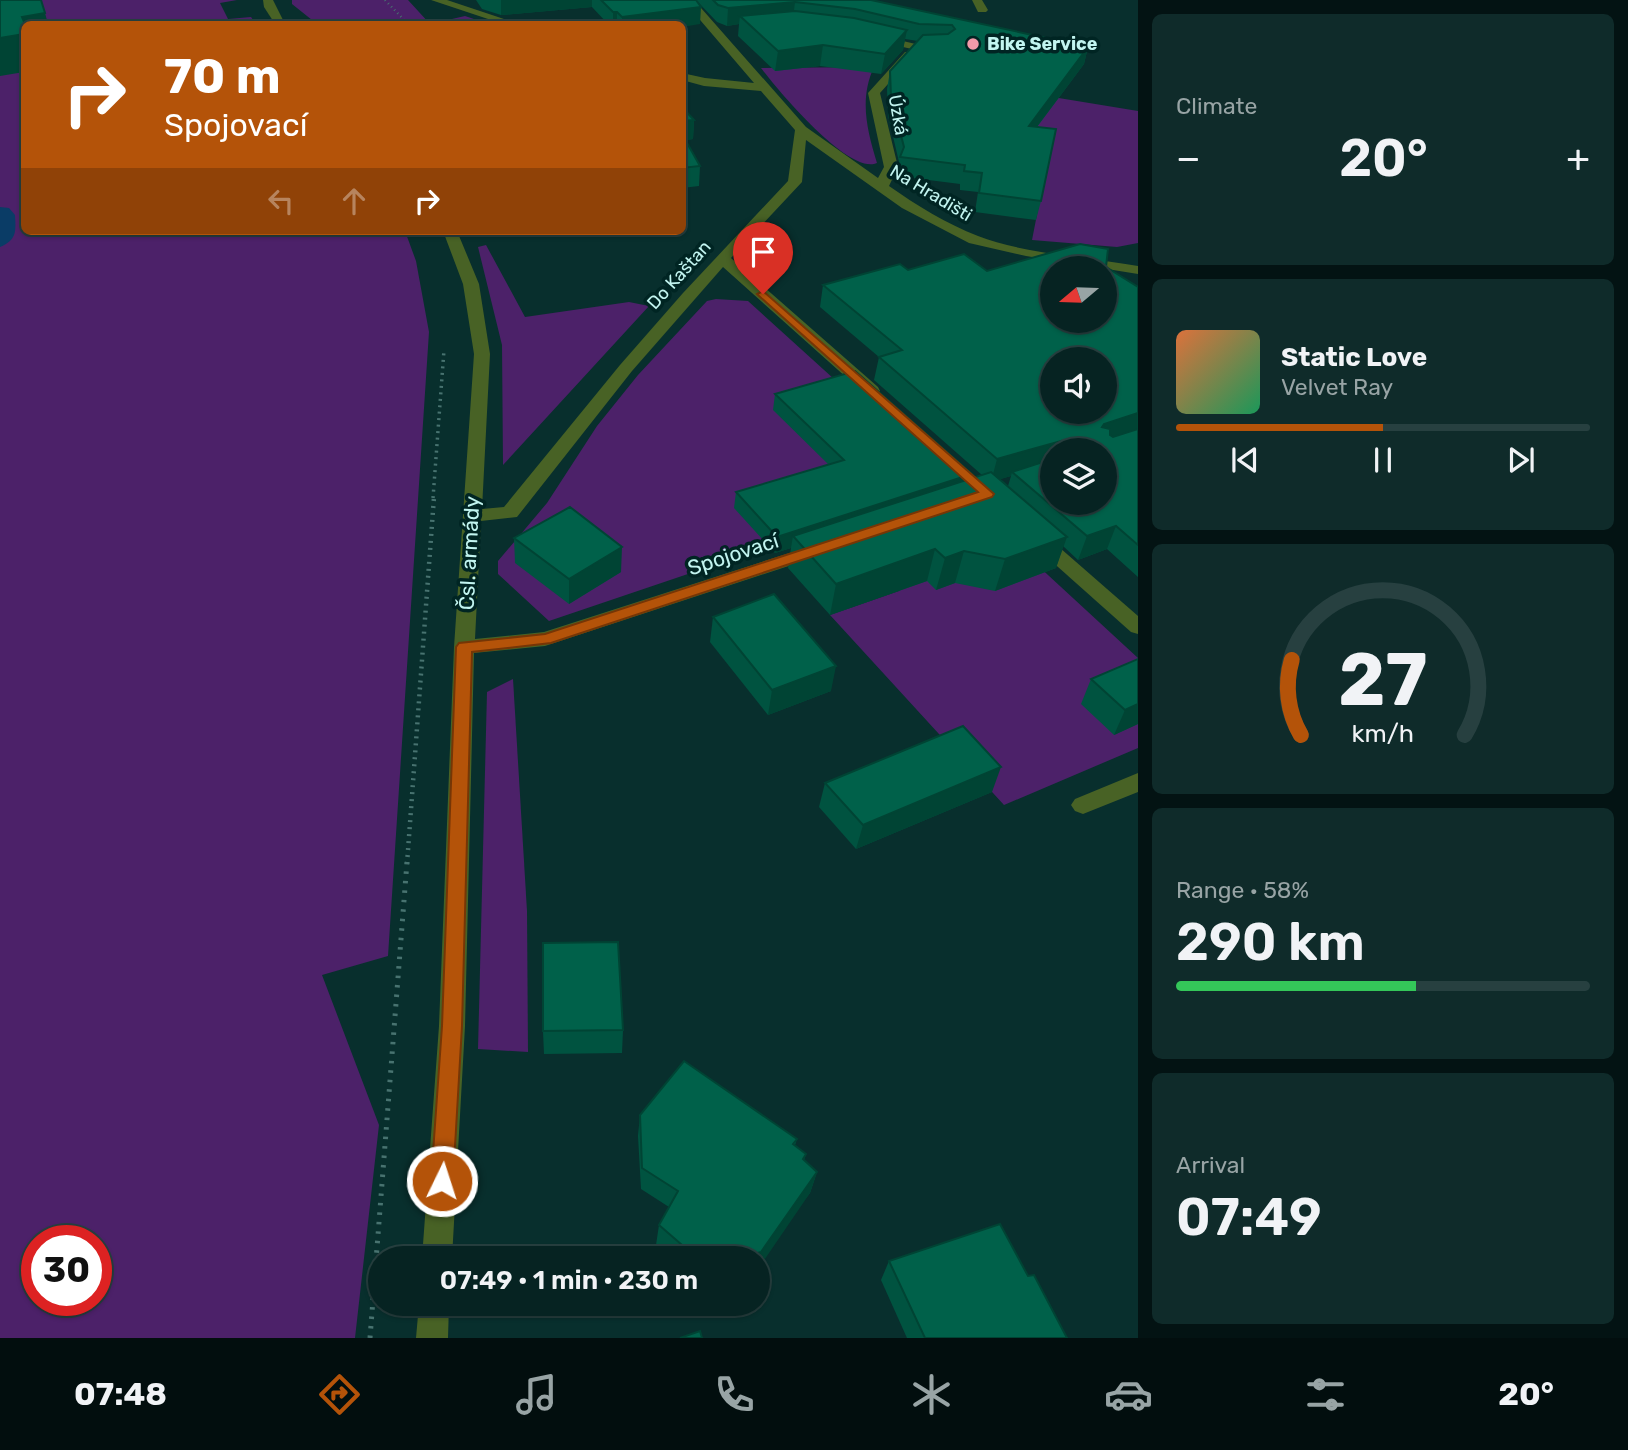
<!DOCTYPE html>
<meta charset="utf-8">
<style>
body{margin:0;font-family:Rubik,sans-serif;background:#0f2b2a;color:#f1f3f6;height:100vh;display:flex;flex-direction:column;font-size:26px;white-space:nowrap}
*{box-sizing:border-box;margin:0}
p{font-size:23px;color:#98a4a5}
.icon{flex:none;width:38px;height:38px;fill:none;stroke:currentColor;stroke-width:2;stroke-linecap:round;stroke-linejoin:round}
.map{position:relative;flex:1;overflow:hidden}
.drawer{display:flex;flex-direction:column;gap:14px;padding:14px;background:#031313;width:490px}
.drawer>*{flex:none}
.guide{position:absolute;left:21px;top:21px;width:665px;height:214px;border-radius:10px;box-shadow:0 2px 5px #0004,0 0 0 2px #274040;background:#b45309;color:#fff;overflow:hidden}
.needle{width:46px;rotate:251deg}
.tools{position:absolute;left:1040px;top:256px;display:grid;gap:14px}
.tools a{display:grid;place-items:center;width:77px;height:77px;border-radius:50%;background:#062322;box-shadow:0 2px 5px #0004,0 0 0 2px #274040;font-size:35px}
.speed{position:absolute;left:21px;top:1225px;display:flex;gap:14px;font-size:35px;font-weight:700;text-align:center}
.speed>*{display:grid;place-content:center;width:91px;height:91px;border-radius:50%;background:#062322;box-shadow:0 2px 5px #0004,0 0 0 2px #274040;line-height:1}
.speed .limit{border:10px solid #d22;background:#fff;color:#111}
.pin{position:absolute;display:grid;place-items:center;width:60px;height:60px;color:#fff;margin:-72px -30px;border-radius:50% 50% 50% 0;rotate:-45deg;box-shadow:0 0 7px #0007}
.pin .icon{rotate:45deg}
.me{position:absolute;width:77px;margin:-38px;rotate:4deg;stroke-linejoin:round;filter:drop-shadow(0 0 5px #0008)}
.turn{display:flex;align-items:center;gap:24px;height:147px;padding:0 28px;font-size:32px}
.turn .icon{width:91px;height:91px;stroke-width:2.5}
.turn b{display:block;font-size:49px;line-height:60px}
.lanes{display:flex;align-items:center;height:66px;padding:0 28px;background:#0003;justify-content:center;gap:35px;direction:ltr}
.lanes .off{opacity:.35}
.big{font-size:52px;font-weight:600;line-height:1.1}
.drawer .card{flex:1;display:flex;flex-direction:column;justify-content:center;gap:10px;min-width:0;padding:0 24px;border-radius:10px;background:#0f2b2a}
.drawer .dial{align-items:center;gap:0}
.dial svg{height:182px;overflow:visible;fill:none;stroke:#274040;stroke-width:7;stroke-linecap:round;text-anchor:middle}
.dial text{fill:#f1f3f6;stroke:none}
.song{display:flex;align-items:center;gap:21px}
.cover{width:84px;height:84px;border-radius:10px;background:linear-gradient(135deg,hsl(20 70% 55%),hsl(150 70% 35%))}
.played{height:7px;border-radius:4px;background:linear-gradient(90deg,#b45309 50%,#274040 50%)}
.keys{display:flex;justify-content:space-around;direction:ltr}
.heat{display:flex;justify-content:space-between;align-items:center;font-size:38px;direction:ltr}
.charge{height:10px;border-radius:5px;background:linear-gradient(90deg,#34c759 58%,#274040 0)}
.trip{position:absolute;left:368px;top:1246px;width:402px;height:70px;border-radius:35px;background:#062322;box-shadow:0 2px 5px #0004,0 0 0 2px #274040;font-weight:600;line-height:70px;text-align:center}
.menu{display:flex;height:112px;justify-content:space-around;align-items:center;background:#020e0e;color:#98a4a5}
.menu .icon{width:49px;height:49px}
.menu .active{color:#b45309}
.menu b{font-size:32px;color:#f1f3f6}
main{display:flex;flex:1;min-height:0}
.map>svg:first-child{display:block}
</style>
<main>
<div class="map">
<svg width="1138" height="1338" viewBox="0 0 1138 1338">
<rect width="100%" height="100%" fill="#082f2d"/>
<g fill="#4c2169" fill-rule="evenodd">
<path d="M 0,0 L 237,0 L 220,3 L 228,19 L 251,17 L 256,24 L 24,24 L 24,231 L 405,231 L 416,261 L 429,332 L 388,956 L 322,975 L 379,1125 L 355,1338 L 0,1338 ZM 37,1241 L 96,1241 L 96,1300 L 37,1300 Z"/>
<path d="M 292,0 L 408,0 L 430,24 L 465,16 L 483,22 L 480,24 L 317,24 L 292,4 Z"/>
<path d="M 874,67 C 859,99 867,130 877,163 C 849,176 777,89 761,68 Z"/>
<path d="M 980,85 L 1138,111 L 1138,243 L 1117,247 L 1032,240 L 1050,148 Z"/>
<path d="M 486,245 L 525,317 L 629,302 L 649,306 L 503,465 L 502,345 L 478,247 Z"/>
<path d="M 716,299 L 748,301 L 951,485 L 549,621 L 498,574 L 498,561 L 547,503 L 597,426 L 638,375 L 707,301 Z"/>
<path d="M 983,515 L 1138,658 L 1138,748 L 1004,805 L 830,615 L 899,591 Z"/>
<path d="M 513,679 L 527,911 L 528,1052 L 478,1049 L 487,692 Z"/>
</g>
<path fill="#0a3c66" d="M 0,207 L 9,208 L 15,215 C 16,231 17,240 0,247 Z"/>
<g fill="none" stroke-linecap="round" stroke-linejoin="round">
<path stroke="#487370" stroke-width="2.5" stroke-dasharray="1 3.5" stroke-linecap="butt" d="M 385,0 L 408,24"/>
<path stroke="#487370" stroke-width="3.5" stroke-dasharray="2 4.5" stroke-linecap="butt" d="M 433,498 L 444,350"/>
<path stroke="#487370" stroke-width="4.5" stroke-dasharray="2 5" stroke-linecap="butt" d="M 407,864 L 434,497"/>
<path stroke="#487370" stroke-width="5" stroke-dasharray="2.5 7" stroke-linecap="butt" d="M 370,1338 L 407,862"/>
<path fill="#486225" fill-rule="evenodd" d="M 1138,773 L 1138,792 L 1083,814 L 1075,811 L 1071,805 L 1075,799 Z"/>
<g fill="#486225" fill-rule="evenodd">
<path d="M 263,0 L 273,0 L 285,24 L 275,24 L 264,7 Z"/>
<path d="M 431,0 L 447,0 L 519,24 L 503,24 Z"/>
<path d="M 683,0 L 694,0 L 806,127 L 878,178 L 884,167 L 868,93 L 905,52 L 913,52 L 913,56 L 880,93 L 898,167 L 889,186 C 916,205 947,224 978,236 C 1020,253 1091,258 1138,266 L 1138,274 L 1026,256 L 969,243 L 902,208 L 806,140 L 802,182 L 731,258 L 878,387 L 880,391 L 878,395 L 866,395 L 723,267 L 632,371 L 517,517 L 481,521 L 475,639 L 544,632 L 808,547 L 822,547 L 825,551 L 822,555 L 545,646 L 474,653 L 465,1026 L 452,1258 L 422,1258 L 439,1026 L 454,647 L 474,354 L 463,284 L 443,231 L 457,231 L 479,284 L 490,354 L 482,509 L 504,507 L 620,365 L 683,293 L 788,181 L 795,130 L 761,91 L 704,86 L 682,80 L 682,73 L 705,78 L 754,83 Z"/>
<path d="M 972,0 L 982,0 L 988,10 L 986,12 L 978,12 Z"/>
<path d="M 877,35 L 920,45 L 922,47 L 916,50 L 873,40 L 873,36 Z"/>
<path d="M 1037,532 L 1044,534 L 1138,616 L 1138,634 L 1131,632 L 1030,542 L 1027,538 L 1030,534 Z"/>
<path d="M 419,1304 L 449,1304 L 448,1338 L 416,1338 Z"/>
</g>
</g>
<g fill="#005340" fill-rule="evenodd">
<path d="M 476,0 L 696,0 L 700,24 L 608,24 L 592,7 L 501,15 L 482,9 Z"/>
<path d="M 696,0 L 871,0 L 1088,47 L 1084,64 L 1037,127 L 1041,201 L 1036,220 L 975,212 L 978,192 L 960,190 L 960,184 L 897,176 L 899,162 L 888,115 L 887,89 L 890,71 L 918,41 L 905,39 L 903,50 L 881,74 L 820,66 L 775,71 L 738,36 L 739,24 L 727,26 L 717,22 Z"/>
<path d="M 682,107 L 694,120 L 693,139 L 686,140 L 700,166 L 699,186 L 682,188 Z"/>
<path d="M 1106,267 L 1138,287 L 1138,577 L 1107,549 L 1078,560 L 1063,546 L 1056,568 L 995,591 L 955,583 L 936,590 L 927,581 L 830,615 L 788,568 L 791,548 L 775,553 L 734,508 L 736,492 L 829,465 L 773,410 L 775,394 L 971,478 L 982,475 L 874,380 L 879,357 L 820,307 L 823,285 L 908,270 L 987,271 ZM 1052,450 L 1104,450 L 1052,502 ZM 1011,476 L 1008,486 L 1000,479 Z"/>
<path d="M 514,538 L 621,572 L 569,604 L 515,563 Z"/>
<path d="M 713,617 L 831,691 L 768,715 L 710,642 Z"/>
<path d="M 1138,659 L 1138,724 L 1114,735 L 1081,704 L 1091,679 Z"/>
<path d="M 825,783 L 992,792 L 856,849 L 819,807 Z"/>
<path d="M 623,1030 L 622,1053 L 544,1054 L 543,1031 Z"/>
<path d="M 640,1115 L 797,1139 L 795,1145 L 806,1154 L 804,1160 L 817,1172 L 810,1193 L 758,1258 L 671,1258 L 656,1245 L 659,1225 L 669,1207 L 641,1189 L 638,1136 Z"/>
<path d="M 889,1261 L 1028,1276 L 1067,1338 L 907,1338 L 881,1280 Z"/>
</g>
<g fill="#004434">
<path d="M 501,0 L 592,0 L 592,7 L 501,15 Z"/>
<path d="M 795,2 L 793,19 L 740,16 L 739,24 L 727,26 L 728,8 Z"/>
<path d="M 701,7 L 700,24 L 682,27 L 682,24 L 622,24 L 622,17 Z"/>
<rect x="613" y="12" width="4" height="12"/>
<path d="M 45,13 L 48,24 L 24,24 L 22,17 Z"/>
<path d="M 907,30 L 903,50 L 881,74 L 885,54 Z"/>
<path d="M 24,34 L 24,72 L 0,76 L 0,38 Z"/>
<path d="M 823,45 L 820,66 L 775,71 L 778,51 Z"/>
<path d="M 1088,47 L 1084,64 L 1024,144 L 1029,126 Z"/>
<path d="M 694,120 L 693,139 L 682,141 L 682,121 Z"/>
<path d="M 1138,413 L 1138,431 L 1095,450 L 1104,424 Z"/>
<path d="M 1061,441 L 1058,450 L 1052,450 L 1052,464 L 1012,472 L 1011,476 L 991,482 L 997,459 Z"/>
<path d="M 972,474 L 968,490 L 793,536 L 791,548 L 775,553 L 777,537 Z"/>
<path d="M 1116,526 L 1107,549 L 1078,560 L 1087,536 Z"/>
<path d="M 1067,537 L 1056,568 L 995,591 L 1005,559 Z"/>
<path d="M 622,547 L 621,572 L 569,604 L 569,579 Z"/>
<path d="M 935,549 L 927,581 L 830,615 L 836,584 Z"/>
<path d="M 964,551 L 955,583 L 936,590 L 945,558 Z"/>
<path d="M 836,666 L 831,691 L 768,715 L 772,690 Z"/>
<path d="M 1138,704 L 1138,724 L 1114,735 L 1125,710 Z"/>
<path d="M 1001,767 L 992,792 L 856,849 L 863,825 Z"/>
<path d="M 817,1172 L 810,1193 L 758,1269 L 758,1258 L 740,1258 Z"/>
</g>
<g fill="#00614a" stroke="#004434" stroke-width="2" fill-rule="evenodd">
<path d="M 0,0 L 41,0 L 45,13 L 22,17 L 25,24 L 24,34 L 0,38 Z"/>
<path d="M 601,0 L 696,0 L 701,7 L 622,17 L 617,12 L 613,12 Z"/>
<path d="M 713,0 L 871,0 L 1088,47 L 1029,126 L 1056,129 L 1041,201 L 979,193 L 982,173 L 964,171 L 965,165 L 900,157 L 904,147 L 891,97 L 890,71 L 923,35 L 948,34 L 955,29 L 952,25 L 919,24 L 855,9 L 795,2 L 728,8 L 718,5 Z"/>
<path d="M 795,11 L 854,18 L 907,30 L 885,54 L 823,45 L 778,51 L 740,16 Z"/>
<path d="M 682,107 L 694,120 L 682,121 Z"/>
<path d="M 682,134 L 700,166 L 682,168 Z"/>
<path d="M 1080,244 L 1108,249 L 1106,267 L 1138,287 L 1138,413 L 1104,424 L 1102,427 L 1110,429 L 1110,435 L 1113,437 L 1138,429 L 1138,545 L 1116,526 L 1087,536 L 1012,472 L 1052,459 L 1052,502 L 1104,502 L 1104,450 L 1061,450 L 1061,441 L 997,459 L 879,357 L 902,350 L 823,285 L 900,264 L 908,270 L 964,254 L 987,271 ZM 1052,268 L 1104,268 L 1104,320 L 1052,320 ZM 1052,359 L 1104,359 L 1104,411 L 1052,411 Z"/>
<path d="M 855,371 L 972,474 L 777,537 L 736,492 L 844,460 L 775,394 Z"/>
<path d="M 991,472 L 1067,537 L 1005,559 L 964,551 L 945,558 L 935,549 L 836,584 L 793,536 Z"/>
<path d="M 570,507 L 622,547 L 569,579 L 514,538 Z"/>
<path d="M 774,594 L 836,666 L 772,690 L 713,617 Z"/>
<path d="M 1138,659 L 1138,704 L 1125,710 L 1091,679 Z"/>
<path d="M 963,726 L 1001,767 L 863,825 L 825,783 Z"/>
<path d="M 618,942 L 623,1030 L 543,1031 L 543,943 Z"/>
<path d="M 684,1061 L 797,1139 L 793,1144 L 806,1154 L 803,1159 L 817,1172 L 761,1252 L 740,1258 L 697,1258 L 659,1225 L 678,1191 L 642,1168 L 640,1115 Z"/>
<path d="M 1000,1224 L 1028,1276 L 1034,1275 L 1067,1338 L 925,1338 L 889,1261 Z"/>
<path d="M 700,1331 L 702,1338 L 680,1338 Z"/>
</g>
<path fill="#b45309" stroke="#753606" stroke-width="2" d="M 763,291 L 994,494 L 992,497 L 551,643 L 472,652 L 462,1026 L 453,1181 L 450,1188 L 442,1192 L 434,1188 L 431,1181 L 442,1026 L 456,647 L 459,643 L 545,634 L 978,492 L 759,296 L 757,294 Z"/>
<circle fill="#f39aa9" stroke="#002523" stroke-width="2.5" cx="973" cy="44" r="7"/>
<g text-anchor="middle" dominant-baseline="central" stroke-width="7" stroke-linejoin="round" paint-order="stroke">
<g font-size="18" font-weight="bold" fill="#c2f5f0" stroke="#002523" text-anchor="start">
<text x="987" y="44">Bike Service</text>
</g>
<g font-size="18" fill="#c2f5f0" stroke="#002523">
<text transform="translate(898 115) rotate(80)">Úzká</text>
<text transform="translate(931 193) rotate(31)">Na Hradišti</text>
<text transform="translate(679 275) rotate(-48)">Do Kaštan</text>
</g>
<g font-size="21" fill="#c2f5f0" stroke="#002523">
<text transform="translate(469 553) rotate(-87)">Čsl. armády</text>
<text transform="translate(733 554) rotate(-18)">Spojovací</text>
</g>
</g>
</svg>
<div class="tools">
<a><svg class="needle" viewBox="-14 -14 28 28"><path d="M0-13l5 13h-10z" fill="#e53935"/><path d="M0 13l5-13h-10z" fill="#98a4a5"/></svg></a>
<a><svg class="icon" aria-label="sound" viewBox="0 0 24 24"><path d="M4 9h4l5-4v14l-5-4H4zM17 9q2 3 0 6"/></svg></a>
<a><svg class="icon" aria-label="layers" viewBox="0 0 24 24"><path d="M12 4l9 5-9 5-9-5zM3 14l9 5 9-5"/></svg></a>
</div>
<div class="speed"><div class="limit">30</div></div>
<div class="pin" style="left:763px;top:294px;background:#d93025"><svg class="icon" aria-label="arrive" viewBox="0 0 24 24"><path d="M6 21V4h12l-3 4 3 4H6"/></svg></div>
<svg class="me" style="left:442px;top:1181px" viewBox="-20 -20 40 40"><circle r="17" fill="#b45309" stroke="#fff" stroke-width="3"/><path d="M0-11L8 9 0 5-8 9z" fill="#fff"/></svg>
<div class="trip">07:49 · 1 min · 230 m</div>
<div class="guide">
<div class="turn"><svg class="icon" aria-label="right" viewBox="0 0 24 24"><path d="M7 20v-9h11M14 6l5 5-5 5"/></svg><div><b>70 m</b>Spojovací</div></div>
<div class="lanes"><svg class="icon off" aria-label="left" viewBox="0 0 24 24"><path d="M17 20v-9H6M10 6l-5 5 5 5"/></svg><svg class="icon off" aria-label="ahead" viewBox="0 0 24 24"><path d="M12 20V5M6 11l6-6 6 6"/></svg><svg class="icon" aria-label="right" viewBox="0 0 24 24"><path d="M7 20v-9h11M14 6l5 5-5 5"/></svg></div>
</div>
</div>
<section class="drawer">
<div class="card"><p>Climate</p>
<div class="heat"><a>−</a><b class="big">20°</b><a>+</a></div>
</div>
<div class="card">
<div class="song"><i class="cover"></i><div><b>Static Love</b><p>Velvet Ray</p></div></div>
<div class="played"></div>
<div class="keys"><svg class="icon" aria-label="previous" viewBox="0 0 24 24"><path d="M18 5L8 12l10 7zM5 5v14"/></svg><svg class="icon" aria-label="pause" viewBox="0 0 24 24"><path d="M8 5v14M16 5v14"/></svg><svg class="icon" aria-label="next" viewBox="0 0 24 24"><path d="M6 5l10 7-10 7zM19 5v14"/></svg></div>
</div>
<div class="card dial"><svg viewBox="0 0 100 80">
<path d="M14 69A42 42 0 1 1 86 69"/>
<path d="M14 69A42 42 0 0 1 10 36" stroke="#b45309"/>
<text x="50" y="56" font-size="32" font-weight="700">27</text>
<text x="50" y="72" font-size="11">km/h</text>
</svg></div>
<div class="card"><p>Range · 58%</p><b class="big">290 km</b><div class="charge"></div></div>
<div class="card"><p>Arrival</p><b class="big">07:49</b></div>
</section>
</main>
<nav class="menu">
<b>07:48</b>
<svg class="icon active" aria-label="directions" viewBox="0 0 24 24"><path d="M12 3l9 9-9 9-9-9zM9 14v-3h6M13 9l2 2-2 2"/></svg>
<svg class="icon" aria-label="music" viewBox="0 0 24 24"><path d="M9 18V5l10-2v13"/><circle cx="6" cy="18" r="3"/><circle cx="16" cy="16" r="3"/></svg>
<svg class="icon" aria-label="phone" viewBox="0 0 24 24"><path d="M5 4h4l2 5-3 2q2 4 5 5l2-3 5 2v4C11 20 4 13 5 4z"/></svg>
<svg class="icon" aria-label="climate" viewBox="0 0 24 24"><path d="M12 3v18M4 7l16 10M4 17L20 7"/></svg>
<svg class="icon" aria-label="car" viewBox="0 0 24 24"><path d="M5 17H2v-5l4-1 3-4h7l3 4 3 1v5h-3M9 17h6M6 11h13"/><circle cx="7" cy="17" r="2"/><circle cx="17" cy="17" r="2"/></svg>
<svg class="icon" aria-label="filters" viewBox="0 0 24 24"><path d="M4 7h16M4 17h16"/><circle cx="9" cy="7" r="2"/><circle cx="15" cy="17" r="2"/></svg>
<b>20°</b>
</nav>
